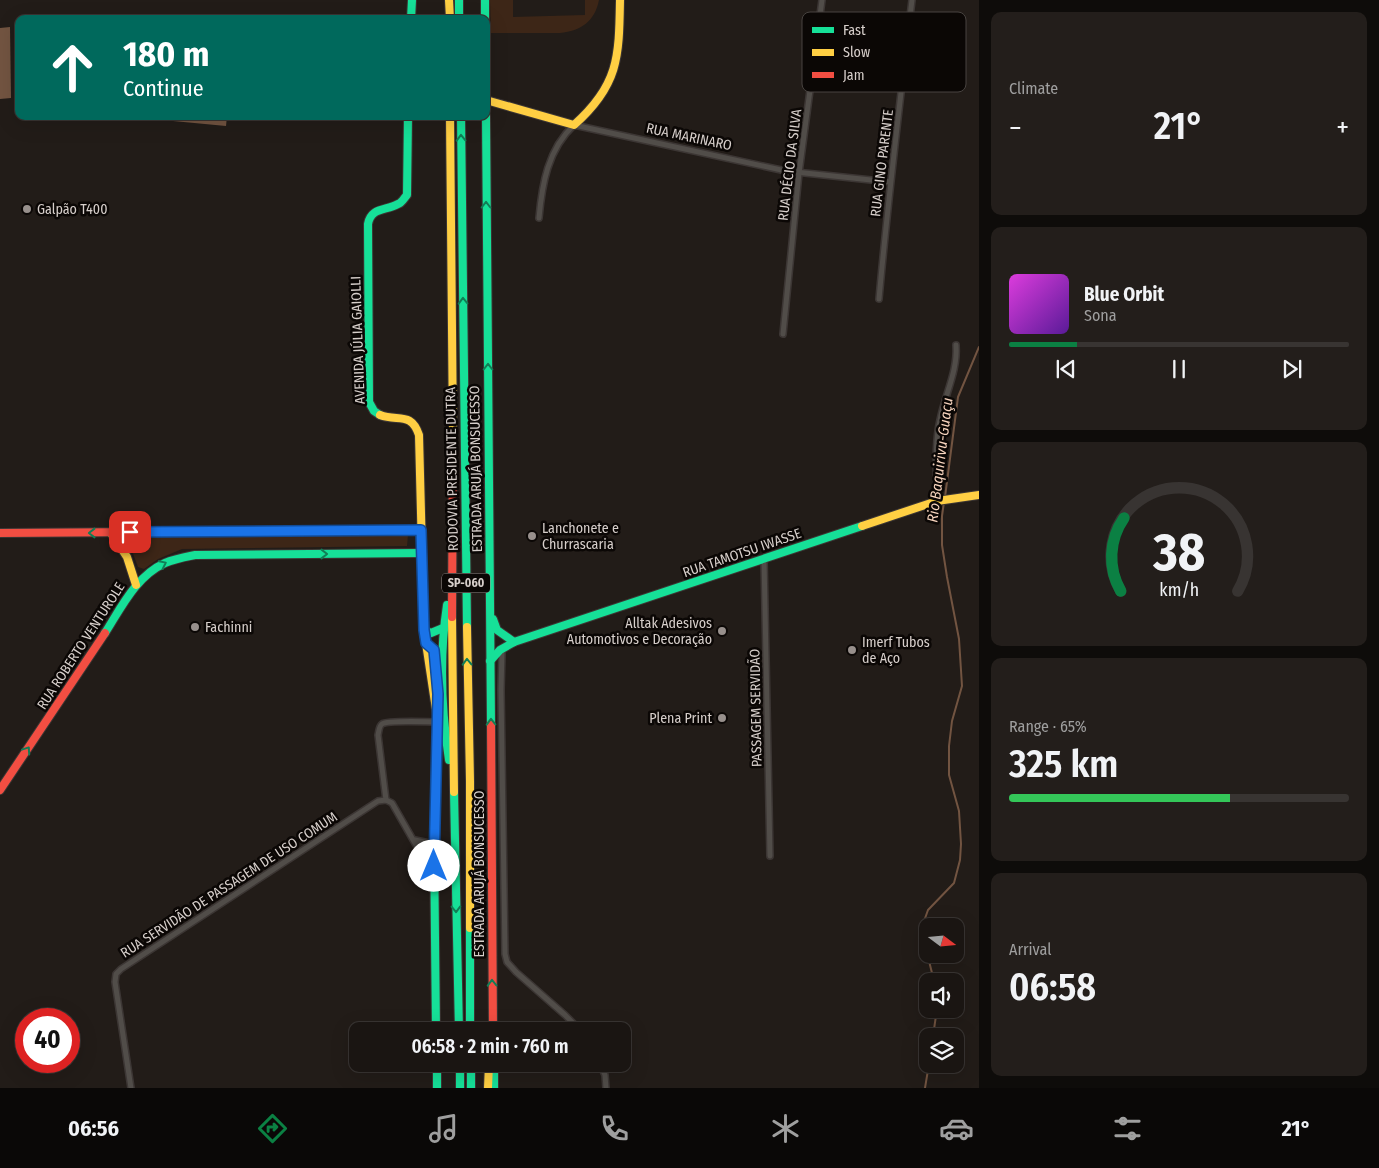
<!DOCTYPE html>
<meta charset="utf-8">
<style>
body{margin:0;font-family:"Fira Sans Condensed",sans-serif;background:#231e1b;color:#f1f3f6;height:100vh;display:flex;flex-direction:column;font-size:19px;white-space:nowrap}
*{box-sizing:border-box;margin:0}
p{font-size:16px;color:#9f9f9f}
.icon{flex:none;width:28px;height:28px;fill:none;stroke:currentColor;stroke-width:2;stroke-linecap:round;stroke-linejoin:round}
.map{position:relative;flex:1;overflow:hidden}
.side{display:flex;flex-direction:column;gap:12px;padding:12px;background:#0e0c0a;width:400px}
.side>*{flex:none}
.top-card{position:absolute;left:15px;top:15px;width:475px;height:105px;border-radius:10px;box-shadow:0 5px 20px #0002,0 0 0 1px #383432;background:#00695c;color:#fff;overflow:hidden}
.needle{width:32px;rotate:106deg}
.controls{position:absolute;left:919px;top:918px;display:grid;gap:10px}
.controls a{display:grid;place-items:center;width:45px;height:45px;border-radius:10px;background:#1a1512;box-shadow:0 5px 20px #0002,0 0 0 1px #383432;font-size:25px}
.speed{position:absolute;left:15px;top:1008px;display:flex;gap:10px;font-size:25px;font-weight:700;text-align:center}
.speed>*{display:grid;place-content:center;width:65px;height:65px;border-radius:50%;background:#1a1512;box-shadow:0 5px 20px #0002,0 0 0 1px #383432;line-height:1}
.speed .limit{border:8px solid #d22;background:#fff;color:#111}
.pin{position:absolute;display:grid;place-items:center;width:42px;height:42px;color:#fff;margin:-21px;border-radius:10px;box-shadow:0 2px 8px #0006}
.me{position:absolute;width:55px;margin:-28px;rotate:0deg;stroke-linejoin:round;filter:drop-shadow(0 0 4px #0008)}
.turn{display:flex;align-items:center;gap:18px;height:105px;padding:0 25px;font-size:22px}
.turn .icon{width:65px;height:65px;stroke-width:2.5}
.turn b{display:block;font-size:35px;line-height:42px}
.big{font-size:38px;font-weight:600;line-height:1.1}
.side .card{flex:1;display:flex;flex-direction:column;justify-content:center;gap:8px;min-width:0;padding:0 18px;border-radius:10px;background:#231e1b}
.side .dial{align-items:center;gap:0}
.dial svg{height:130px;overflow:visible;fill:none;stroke:#383432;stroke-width:7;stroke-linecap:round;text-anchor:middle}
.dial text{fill:#f1f3f6;stroke:none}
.song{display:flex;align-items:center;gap:15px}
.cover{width:60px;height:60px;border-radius:8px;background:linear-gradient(135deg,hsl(300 70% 55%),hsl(270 70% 35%))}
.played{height:5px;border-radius:2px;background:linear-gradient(90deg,#0b8043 20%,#383432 20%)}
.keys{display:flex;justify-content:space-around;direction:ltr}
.heat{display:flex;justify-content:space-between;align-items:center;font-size:28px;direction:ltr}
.charge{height:8px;border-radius:4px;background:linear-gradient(90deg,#34c759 65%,#383432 0)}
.trip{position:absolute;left:349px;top:1022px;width:282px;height:50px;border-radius:10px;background:#1a1512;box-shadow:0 5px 20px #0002,0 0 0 1px #383432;font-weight:600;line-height:50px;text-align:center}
.tabs{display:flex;height:80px;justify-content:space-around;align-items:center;background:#0a0807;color:#9f9f9f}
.tabs .icon{width:35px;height:35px}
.tabs .selected{color:#0b8043}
.tabs b{font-size:22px;color:#f1f3f6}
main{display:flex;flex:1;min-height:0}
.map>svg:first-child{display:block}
</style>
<main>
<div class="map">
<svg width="979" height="1088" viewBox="0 0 979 1088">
<rect width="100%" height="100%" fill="#221c18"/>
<g fill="#3d2617">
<path d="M 490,0 L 513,0 L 513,17 L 585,15 L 585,0 L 599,0 C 595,21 581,31 560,33 L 491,33 Z"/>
<path d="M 408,535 L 407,546 L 182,549 L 158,559 L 144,569 L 138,567 L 132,551 L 122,537 Z"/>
</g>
<g fill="#725441">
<path d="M 10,27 L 11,98 L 0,99 L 0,28 Z"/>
<path d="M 120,116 L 227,116 L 226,126 Z"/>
</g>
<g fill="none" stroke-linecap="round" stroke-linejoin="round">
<g stroke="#725441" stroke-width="2">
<path d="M 945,497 L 958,397 L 979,347"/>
<path d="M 934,981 L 924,941 L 923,924 L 928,910 L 954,883 L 960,860 L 961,844 L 959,811 L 949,775 L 949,746 L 952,721 L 962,686 L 959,639 L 947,577 L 942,545 L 942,516 L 944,502"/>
<path d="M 933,1036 L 937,1009"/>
<path d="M 925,1088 L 929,1064"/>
</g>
<defs>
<g id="street">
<path d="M 539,218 C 542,184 548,149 574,125 L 786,171 L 890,182"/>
<path d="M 879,299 C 888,199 900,100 912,0"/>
<path d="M 783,334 L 799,173 L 822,0"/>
<path d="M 937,501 C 937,474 934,446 940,420 C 945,394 958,371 956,345"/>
<path d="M 764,559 L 770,856"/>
<path d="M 504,648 L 502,652 L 501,690 L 505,954 L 507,962 L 516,972 L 565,1015 L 581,1031"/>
<path d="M 386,800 L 378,735 C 379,731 379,726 382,724 C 388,720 427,722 436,722"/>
<path d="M 415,840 L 434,844"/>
<path d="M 600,1064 L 605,1075 L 606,1088"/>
<path d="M 131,1088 L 115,982 L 116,974 L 121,969 L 378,801 L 386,800 L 392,803 L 424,859 L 434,866"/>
</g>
<g id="fast">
<path d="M 459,0 L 459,19"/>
<path d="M 485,0 L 485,19"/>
<path d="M 411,19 L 412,0"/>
<path d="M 461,116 L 467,627"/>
<path d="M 486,116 L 491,724"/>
<path d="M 380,415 L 374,411 L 369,402 L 368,224 C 371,207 386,211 398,204 C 402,203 404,198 407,195 L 408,116"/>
<path d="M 143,532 L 421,530"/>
<path d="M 447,605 C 439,657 441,708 449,760"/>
<path d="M 493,619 L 497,630 L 514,642"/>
<path d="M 424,630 L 431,633 L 443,628"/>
<path d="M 105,633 C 121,608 136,576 165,563 C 174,559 185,557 195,555 L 422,553"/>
<path d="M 426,643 L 435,650 L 437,684"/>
<path d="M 490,661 L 500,650 L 514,642 L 862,526"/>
<path d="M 454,792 L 459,1031"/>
<path d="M 470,928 L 470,1031"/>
<path d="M 436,1031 L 434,844 L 437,728"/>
<path d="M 437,1064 L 437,1088"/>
<path d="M 460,1064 L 460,1088"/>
<path d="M 471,1064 L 471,1088"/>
<path d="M 494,1064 L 494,1088"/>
</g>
<g id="slow">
<path d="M 449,0 L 450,19"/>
<path d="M 486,100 L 574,125 C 619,85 619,57 620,0"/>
<path d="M 450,116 L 453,435"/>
<path d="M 380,415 C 398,422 411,411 419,435 L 424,630 L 437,716 L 437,728"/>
<path d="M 862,526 L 937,501 L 979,495"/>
<path d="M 111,533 L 127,557 L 136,585"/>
<path d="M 452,617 L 454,792"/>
<path d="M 467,627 L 470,781 L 470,928"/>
<path d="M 488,1088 L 489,1064"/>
</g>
<g id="jam">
<path d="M 0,533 L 143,532"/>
<path d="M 452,617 L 453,435"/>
<path d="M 491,724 L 493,1031"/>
<path d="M 0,790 L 105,633"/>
</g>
</defs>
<use href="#street" stroke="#3c3634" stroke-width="8"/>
<use href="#fast" stroke="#3c3634" stroke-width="10"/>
<use href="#slow" stroke="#3c3634" stroke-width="10"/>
<use href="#jam" stroke="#3c3634" stroke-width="10"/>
<use href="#street" stroke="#514d49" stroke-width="5"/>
<use href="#fast" stroke="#16e098" stroke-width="8"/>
<use href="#slow" stroke="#ffcf43" stroke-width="8"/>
<use href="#jam" stroke="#f24e42" stroke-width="8"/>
</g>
<defs><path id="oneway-chevron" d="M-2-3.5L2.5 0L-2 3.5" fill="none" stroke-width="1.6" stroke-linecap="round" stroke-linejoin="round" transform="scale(1.25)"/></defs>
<g stroke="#117e56">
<use href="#oneway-chevron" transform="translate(461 138) rotate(-91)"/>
<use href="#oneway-chevron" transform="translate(486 205) rotate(-90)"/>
<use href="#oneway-chevron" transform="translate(463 301) rotate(-91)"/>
<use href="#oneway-chevron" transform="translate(488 367) rotate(-90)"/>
<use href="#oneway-chevron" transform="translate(92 533) rotate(180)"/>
<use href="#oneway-chevron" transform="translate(324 554)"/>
<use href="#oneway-chevron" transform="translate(163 564) rotate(-26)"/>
<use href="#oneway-chevron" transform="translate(467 662) rotate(-91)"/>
<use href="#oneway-chevron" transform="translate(491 722) rotate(-91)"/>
<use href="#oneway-chevron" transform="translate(27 750) rotate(-56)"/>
<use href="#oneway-chevron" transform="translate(456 909) rotate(89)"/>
<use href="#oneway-chevron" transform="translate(492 983) rotate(-91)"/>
</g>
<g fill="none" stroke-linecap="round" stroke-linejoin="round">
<defs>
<path id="route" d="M 130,532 L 421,530 L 424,630 L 426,643 L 434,650 L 438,694 L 434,866"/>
</defs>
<use href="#route" stroke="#114b97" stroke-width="12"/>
<use href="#route" stroke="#1a73e8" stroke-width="9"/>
</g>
<g fill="#98908c" stroke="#0b0705" stroke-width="2">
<circle cx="27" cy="209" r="5"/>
<circle cx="532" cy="536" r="5"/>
<circle cx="195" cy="627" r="5"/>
<circle cx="722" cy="631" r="5"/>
<circle cx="852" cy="650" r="5"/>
<circle cx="722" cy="718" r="5"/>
</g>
<g text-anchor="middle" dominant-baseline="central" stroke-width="5" stroke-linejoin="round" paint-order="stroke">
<rect fill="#0b0705" stroke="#9a9390" stroke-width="1" x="442" y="573.5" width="48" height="19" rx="4"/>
<g font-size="12" font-weight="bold" fill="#d7cfcb">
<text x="466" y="583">SP-060</text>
</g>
<g font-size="14" fill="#d7cfcb" stroke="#0b0705">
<text transform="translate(689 137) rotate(12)">RUA MARINARO</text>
<text transform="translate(882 163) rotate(-83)">RUA GINO PARENTE</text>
<text transform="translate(790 165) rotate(-83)">RUA DÉCIO DA SILVA</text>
<text transform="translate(358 340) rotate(-92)">AVENIDA JÚLIA GAIOLLI</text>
<text transform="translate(452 469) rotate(-91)">RODOVIA PRESIDENTE DUTRA</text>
<text transform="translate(476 469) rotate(-91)">ESTRADA ARUJÁ BONSUCESSO</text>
<text transform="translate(742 553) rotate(-19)">RUA TAMOTSU IWASSE</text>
<text transform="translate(81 646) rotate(-57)">RUA ROBERTO VENTUROLE</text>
<text transform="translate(756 708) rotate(-91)">PASSAGEM SERVIDÃO</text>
<text transform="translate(479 874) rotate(-90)">ESTRADA ARUJÁ BONSUCESSO</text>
<text transform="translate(229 885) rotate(-33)">RUA SERVIDÃO DE PASSAGEM DE USO COMUM</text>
</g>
<g font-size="14" fill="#d7cfcb" stroke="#0b0705" text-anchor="start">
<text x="37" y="209">Galpão T400</text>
<text x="542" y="528">Lanchonete e<tspan x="542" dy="16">Churrascaria</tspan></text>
<text x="712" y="623" text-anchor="end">Alltak Adesivos<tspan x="712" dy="16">Automotivos e Decoração</tspan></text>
<text x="205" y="627">Fachinni</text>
<text x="862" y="642">Imerf Tubos<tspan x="862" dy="16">de Aço</tspan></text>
<text x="712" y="718" text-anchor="end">Plena Print</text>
</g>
<g font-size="15" font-style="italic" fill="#f8d5bf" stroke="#0b0705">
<text transform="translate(940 460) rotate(-83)">Rio Baquirivu-Guaçu</text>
</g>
</g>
<rect x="802" y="12" width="164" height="80" rx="8" fill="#0b0705" stroke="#484340" stroke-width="1"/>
<rect x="812" y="27" width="22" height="6" fill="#16e098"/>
<rect x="812" y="49" width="22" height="7" fill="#ffcf43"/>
<rect x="812" y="72" width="22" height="6" fill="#f24e42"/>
<g font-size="14" fill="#d7cfcb">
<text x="843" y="35">Fast</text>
<text x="843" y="57">Slow</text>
<text x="843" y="80">Jam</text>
</g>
</svg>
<div class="controls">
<a><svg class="needle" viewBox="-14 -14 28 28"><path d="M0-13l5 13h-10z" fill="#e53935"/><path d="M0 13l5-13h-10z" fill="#9f9f9f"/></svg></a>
<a><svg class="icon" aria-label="sound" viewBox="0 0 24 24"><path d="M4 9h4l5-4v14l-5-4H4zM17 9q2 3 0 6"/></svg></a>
<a><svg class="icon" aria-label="layers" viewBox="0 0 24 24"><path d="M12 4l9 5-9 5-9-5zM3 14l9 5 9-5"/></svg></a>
</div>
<div class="speed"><div class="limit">40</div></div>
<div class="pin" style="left:130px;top:532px;background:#d93025"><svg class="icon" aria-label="arrive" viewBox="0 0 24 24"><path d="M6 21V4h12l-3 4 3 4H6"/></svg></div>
<svg class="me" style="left:434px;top:866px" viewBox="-20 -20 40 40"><circle r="19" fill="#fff"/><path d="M0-13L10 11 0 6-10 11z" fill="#1a73e8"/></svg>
<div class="trip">06:58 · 2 min · 760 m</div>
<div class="top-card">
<div class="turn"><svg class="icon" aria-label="ahead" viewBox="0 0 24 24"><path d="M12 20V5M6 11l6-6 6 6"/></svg><div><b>180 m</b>Continue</div></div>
</div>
</div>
<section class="side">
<div class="card"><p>Climate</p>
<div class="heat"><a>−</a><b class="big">21°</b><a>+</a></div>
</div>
<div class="card">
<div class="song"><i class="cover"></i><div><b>Blue Orbit</b><p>Sona</p></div></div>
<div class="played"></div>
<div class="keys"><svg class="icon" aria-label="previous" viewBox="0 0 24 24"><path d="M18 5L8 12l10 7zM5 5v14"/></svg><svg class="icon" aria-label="pause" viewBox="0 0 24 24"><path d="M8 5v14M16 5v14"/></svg><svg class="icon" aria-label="next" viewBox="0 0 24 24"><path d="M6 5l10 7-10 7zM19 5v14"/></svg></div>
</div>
<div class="card dial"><svg viewBox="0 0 100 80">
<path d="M14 69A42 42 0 1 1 86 69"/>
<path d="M14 69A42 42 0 0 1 16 24" stroke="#0b8043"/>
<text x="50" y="56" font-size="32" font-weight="700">38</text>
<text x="50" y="72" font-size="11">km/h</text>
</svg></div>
<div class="card"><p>Range · 65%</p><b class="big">325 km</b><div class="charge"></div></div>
<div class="card"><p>Arrival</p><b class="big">06:58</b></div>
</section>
</main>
<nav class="tabs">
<b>06:56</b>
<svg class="icon selected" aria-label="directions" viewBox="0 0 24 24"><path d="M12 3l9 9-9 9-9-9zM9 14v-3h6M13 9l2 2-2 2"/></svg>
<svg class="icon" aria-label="music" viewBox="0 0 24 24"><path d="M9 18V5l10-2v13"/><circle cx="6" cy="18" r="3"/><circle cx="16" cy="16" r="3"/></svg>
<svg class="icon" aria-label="phone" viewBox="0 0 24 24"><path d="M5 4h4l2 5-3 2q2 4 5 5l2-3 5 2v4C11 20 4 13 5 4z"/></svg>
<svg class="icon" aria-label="climate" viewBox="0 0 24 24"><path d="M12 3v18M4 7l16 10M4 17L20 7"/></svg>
<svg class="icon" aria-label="car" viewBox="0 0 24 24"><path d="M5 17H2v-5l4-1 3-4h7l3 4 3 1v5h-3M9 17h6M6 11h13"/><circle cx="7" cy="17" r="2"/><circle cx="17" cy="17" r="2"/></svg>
<svg class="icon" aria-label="filters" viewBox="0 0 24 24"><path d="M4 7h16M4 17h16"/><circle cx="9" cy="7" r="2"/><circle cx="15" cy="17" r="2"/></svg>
<b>21°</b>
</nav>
